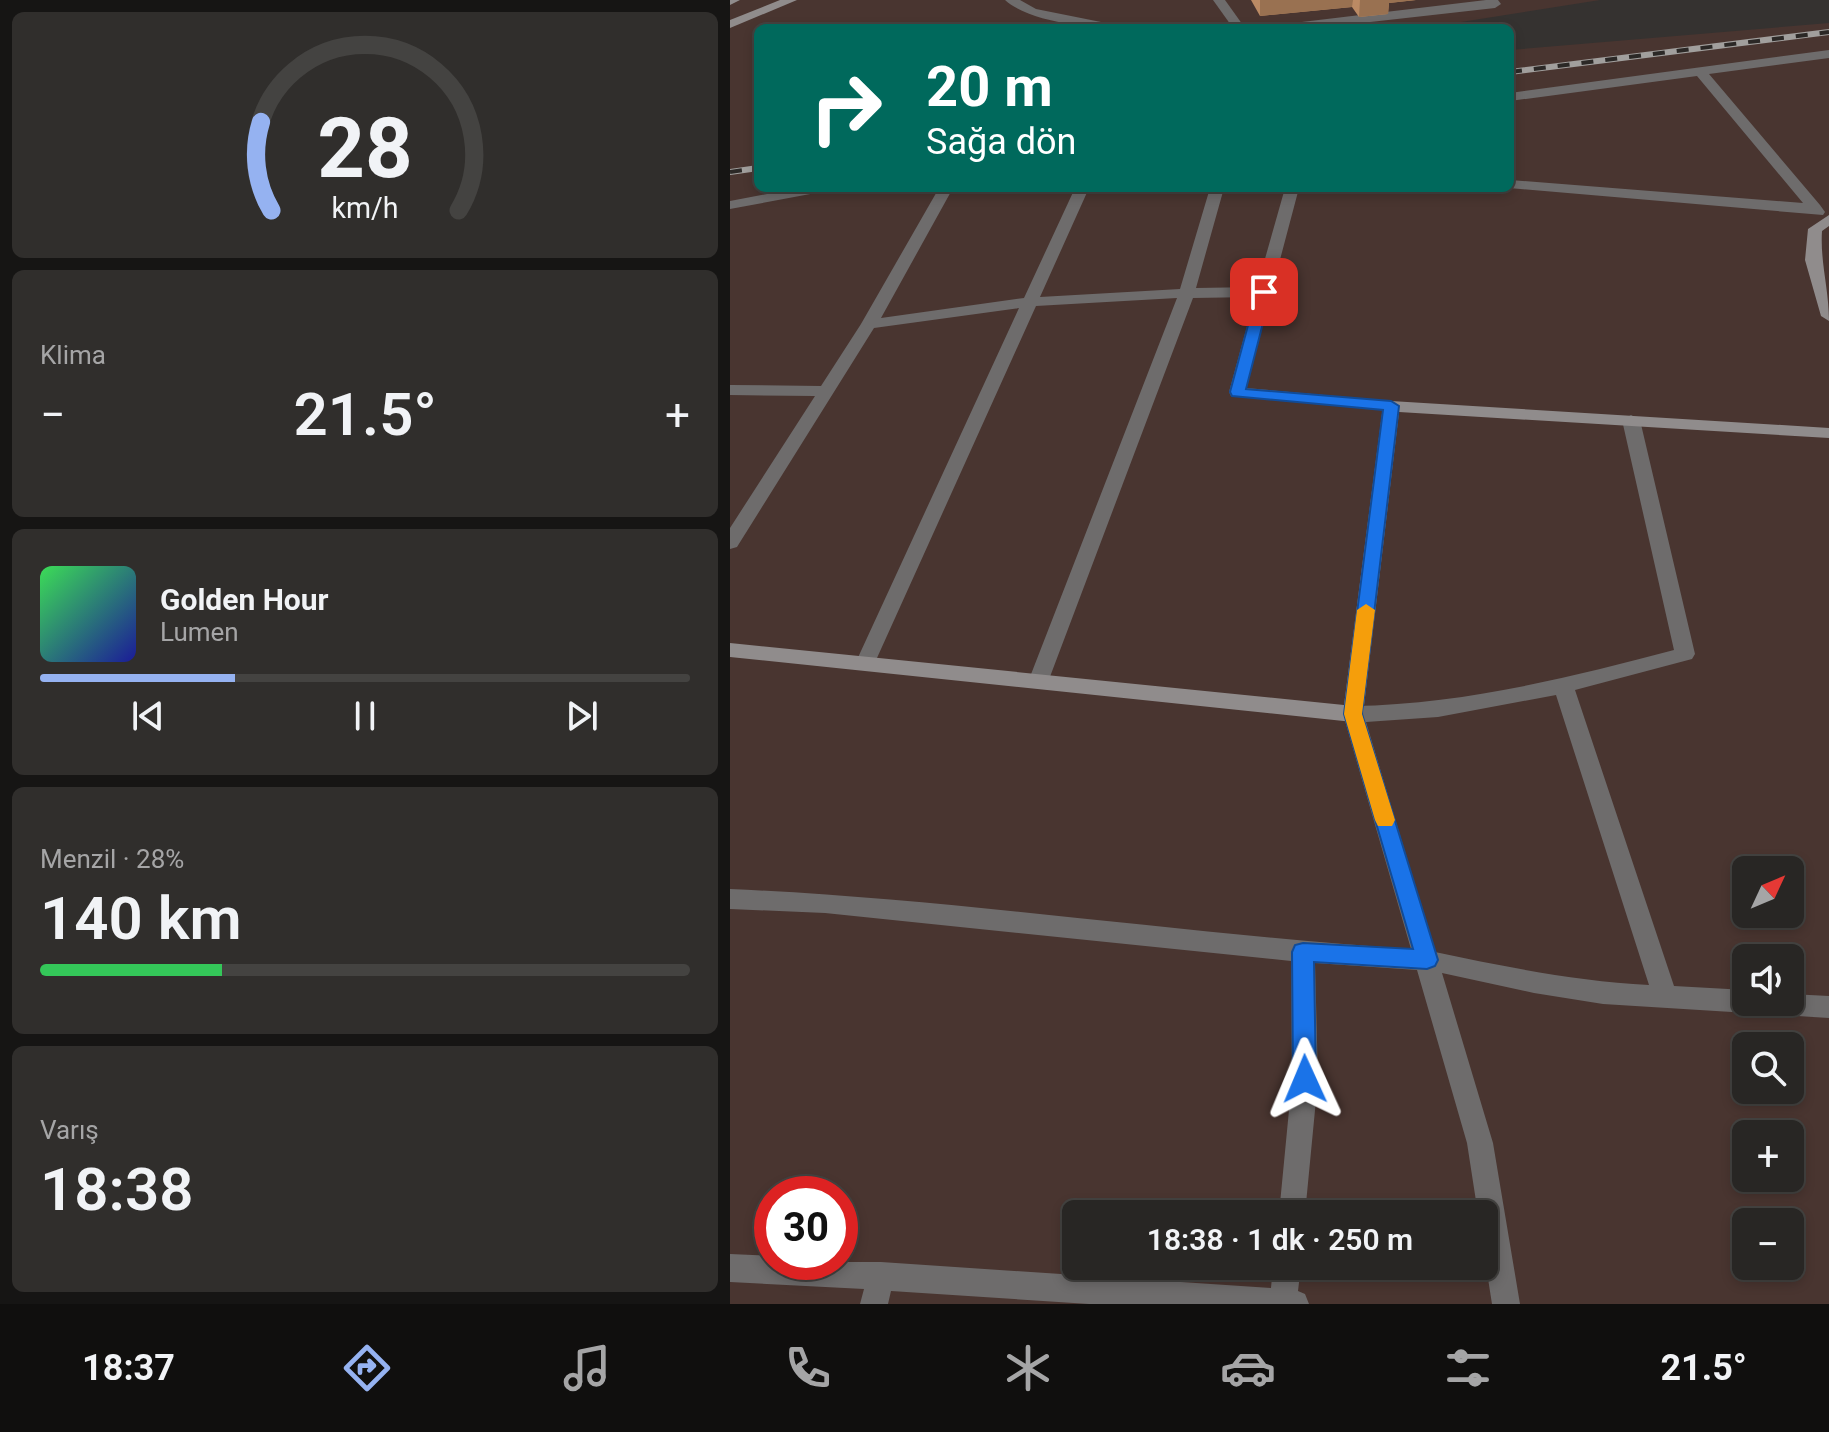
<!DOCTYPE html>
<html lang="tr">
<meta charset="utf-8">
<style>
body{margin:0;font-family:Roboto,sans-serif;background:#302e2c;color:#f1f3f6;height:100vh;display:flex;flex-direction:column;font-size:30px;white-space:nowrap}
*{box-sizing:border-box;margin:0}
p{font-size:26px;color:#a5a5a6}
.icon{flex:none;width:44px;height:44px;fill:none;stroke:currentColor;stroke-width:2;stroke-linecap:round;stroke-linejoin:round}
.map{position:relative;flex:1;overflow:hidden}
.panel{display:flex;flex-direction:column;gap:12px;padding:12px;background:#161514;width:730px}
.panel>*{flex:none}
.guide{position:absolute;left:24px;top:24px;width:760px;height:168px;border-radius:12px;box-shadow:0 4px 12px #0003,0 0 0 2px #444341;background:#00695c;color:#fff;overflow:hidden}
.needle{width:52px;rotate:46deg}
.buttons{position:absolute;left:1002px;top:856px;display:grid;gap:16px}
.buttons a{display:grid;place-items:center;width:72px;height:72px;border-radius:12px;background:#282624;box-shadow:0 4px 12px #0003,0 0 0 2px #444341;font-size:40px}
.speed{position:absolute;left:24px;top:1176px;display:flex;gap:16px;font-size:40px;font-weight:700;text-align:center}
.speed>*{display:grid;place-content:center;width:104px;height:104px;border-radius:50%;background:#282624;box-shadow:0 4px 12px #0003,0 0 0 2px #444341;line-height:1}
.speed .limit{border:12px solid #d22;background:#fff;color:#111}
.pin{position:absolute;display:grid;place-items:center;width:68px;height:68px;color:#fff;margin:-34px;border-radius:16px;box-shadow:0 4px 12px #0006}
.me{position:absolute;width:88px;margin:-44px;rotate:359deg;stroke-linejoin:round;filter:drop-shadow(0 0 6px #0008)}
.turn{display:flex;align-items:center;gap:28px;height:168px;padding:0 40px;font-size:36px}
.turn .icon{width:104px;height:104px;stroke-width:2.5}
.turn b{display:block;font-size:56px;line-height:68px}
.big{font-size:60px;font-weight:600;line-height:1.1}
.panel .widget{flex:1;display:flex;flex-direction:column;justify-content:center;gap:12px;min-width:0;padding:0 28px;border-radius:12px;background:#302e2c}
.panel .dial{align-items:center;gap:0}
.dial svg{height:208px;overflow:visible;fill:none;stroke:#444341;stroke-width:7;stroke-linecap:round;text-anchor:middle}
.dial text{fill:#f1f3f6;stroke:none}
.song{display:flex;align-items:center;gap:24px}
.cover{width:96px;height:96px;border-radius:12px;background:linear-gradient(135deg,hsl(130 70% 55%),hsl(240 70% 35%))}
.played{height:8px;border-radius:4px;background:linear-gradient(90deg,#95b2f1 30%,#444341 30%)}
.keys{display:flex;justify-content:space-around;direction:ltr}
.heat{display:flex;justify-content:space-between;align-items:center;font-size:44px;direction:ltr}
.charge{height:12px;border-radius:6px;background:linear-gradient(90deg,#34c759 28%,#444341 0)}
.trip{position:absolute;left:332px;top:1200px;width:436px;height:80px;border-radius:12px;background:#282624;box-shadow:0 4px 12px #0003,0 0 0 2px #444341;font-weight:600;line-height:80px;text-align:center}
.dock{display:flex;height:128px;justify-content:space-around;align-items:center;background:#100f0e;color:#a5a5a6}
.dock .icon{width:56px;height:56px}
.dock .selected{color:#95b2f1}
.dock b{font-size:36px;color:#f1f3f6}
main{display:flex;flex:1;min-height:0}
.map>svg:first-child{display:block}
</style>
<main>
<section class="panel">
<div class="widget dial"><svg viewBox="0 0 100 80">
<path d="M14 69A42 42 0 1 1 86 69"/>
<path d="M14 69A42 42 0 0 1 10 35" stroke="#95b2f1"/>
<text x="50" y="56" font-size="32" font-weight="700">28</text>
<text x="50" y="72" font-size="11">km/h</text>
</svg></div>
<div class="widget"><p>Klima</p>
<div class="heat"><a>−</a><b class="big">21.5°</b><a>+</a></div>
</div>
<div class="widget">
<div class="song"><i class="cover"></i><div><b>Golden Hour</b><p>Lumen</p></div></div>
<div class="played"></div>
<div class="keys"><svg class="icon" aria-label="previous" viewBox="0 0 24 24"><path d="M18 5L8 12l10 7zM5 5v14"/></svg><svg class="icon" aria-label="pause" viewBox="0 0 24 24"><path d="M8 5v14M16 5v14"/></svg><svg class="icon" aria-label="next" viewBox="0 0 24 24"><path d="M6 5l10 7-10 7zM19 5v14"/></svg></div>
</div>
<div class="widget"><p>Menzil · 28%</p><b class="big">140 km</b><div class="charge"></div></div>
<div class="widget"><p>Varış</p><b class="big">18:38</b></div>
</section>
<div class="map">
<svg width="1099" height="1304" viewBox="0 0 1099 1304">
<rect width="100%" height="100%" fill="#353230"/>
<path fill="#493530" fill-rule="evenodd" d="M 0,0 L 870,0 L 712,25 L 717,28 L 28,28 L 28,188 L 780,188 L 780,50 L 1099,23 L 1099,1304 L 0,1304 ZM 1016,870 L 1060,870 L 1060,914 L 1016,914 ZM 1016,958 L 1060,958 L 1060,1002 L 1016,1002 ZM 1016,1046 L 1060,1046 L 1060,1090 L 1016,1090 ZM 1016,1134 L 1060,1134 L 1060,1178 L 1016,1178 ZM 42,1194 L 110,1194 L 110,1262 L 42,1262 ZM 346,1214 L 754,1214 L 754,1266 L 346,1266 ZM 1016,1222 L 1060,1222 L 1060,1266 L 1016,1266 Z"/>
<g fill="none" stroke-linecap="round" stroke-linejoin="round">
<g fill="#6e6c6c" fill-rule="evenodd">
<path d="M 275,0 L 290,0 L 306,9 L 401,28 C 365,28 302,24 275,0 Z"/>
<path d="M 483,0 L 495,0 L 515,28 L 503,28 Z"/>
<path d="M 756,0 L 768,0 L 771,4 L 765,8 L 587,28 L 549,28 L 555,24 Z"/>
<path d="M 1099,50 L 1099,58 L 979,74 L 1090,205 L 1095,212 L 1093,215 L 779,188 L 780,180 L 1073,203 L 967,76 L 780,101 L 780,93 Z"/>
<path d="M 68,188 L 98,188 L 91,192 L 0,209 L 0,201 Z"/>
<path d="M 209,188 L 223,188 L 151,318 L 294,298 L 345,188 L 359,188 L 310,297 L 450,289 L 480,188 L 494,188 L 466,288 L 527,287 L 555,188 L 569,188 L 516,388 L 661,401 L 669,406 L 661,411 L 501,396 L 499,392 L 525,297 L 463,298 L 318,682 L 315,687 L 301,687 L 298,682 L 447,298 L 306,306 L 142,669 L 128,669 L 125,664 L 289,308 L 144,328 L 7,547 L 0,549 L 0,528 L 85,396 L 0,395 L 0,385 L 91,386 L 131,324 Z"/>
<path d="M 901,415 L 910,420 L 965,654 L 962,659 L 845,690 L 944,986 L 1016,990 L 1016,1002 L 1060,1002 L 1060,994 L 1099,996 L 1099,1018 L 873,1004 L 804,993 L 712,973 L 763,1143 L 790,1304 L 762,1304 L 754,1253 L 754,1214 L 748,1214 L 737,1143 L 687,970 L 585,963 L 588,1079 L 575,1214 L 549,1214 L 562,1079 L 561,961 L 95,913 L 0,909 L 0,889 C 228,899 453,934 681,949 L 613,714 L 616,709 L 623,706 C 734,704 838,678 944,650 L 892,420 ZM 826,695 L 919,985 C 846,981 776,967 705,952 L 636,722 L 708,717 Z"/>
<path d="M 0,1254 L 42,1256 L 42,1262 L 151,1262 L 541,1288 L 543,1266 L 571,1266 L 568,1291 L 575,1294 L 579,1304 L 359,1304 L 161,1291 L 158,1304 L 130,1304 L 134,1289 L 0,1282 Z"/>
</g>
<g fill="#908c8c" fill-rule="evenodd">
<path d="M 0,0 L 10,0 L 0,5 Z"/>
<path d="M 50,0 L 67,0 L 0,28 L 0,20 Z"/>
<path d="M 1099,215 L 1099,226 L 1092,231 C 1090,262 1099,289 1099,321 L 1091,316 L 1075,260 L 1078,229 Z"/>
<path d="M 661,401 L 1099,428 L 1099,438 L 669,412 L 633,714 L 630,719 L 623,722 L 0,657 L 0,643 L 614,705 L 653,406 Z"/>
</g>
<defs>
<g id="rail">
<path d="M 780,72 L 1099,32"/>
<path d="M 0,172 L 28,168"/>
</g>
</defs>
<use href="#rail" stroke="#a19f9d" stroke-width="6"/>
<use href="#rail" stroke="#2b2826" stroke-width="4" stroke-dasharray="12" stroke-linecap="butt"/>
</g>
<path fill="#bb8a64" d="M 521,0 L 686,0 L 659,3 L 658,14 L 629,17 L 622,7 L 530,16 Z"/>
<g fill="#997151">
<path d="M 530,0 L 623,0 L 622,7 L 530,16 Z"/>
<path d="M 630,0 L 686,0 L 659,3 L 658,14 L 629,17 Z"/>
</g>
<path fill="#1a73e8" stroke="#114b97" stroke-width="2" d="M 534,288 L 541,292 L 516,389 L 661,401 L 669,406 L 632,714 L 708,960 L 705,966 L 697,969 L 584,962 L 586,1079 L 583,1086 L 575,1089 L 566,1086 L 563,1079 L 562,952 L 565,945 L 573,943 L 683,949 L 614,714 L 653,410 L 502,396 L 500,392 L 527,292 Z"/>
<path fill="#f59e0b" d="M 636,604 L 645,610 L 632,714 L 665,820 L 662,826 L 648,826 L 645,820 L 614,714 L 627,610 Z"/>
</svg>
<div class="buttons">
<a><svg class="needle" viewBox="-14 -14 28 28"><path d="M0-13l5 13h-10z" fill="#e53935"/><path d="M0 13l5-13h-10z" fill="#a5a5a6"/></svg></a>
<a><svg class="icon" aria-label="sound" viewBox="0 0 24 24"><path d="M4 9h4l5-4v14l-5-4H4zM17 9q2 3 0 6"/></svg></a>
<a><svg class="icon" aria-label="search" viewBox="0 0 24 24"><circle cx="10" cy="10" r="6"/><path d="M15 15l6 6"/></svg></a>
<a>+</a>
<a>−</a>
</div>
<div class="speed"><div class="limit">30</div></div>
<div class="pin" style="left:534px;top:292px;background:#d93025"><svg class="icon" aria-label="arrive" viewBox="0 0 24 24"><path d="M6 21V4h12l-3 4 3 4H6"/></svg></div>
<svg class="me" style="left:575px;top:1079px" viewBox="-20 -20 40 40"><path d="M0-17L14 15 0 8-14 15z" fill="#1a73e8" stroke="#fff" stroke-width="4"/></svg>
<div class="trip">18:38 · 1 dk · 250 m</div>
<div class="guide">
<div class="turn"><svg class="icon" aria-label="right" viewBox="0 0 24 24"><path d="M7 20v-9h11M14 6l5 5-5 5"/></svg><div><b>20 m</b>Sağa dön</div></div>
</div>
</div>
</main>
<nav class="dock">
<b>18:37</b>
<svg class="icon selected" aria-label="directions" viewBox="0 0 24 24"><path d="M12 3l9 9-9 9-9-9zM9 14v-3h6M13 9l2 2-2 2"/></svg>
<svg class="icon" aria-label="music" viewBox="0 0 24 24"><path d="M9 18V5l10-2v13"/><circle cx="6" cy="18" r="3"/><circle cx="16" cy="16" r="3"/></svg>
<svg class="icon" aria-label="phone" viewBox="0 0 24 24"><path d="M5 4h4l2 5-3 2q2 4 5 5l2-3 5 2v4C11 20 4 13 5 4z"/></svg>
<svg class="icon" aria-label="climate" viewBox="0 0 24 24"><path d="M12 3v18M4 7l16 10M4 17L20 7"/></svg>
<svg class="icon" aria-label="car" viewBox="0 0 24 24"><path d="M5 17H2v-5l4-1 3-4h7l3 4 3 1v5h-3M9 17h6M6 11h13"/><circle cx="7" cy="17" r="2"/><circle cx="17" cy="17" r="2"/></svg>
<svg class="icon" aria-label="filters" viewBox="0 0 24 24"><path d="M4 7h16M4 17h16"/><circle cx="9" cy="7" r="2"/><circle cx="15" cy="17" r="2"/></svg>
<b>21.5°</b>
</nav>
